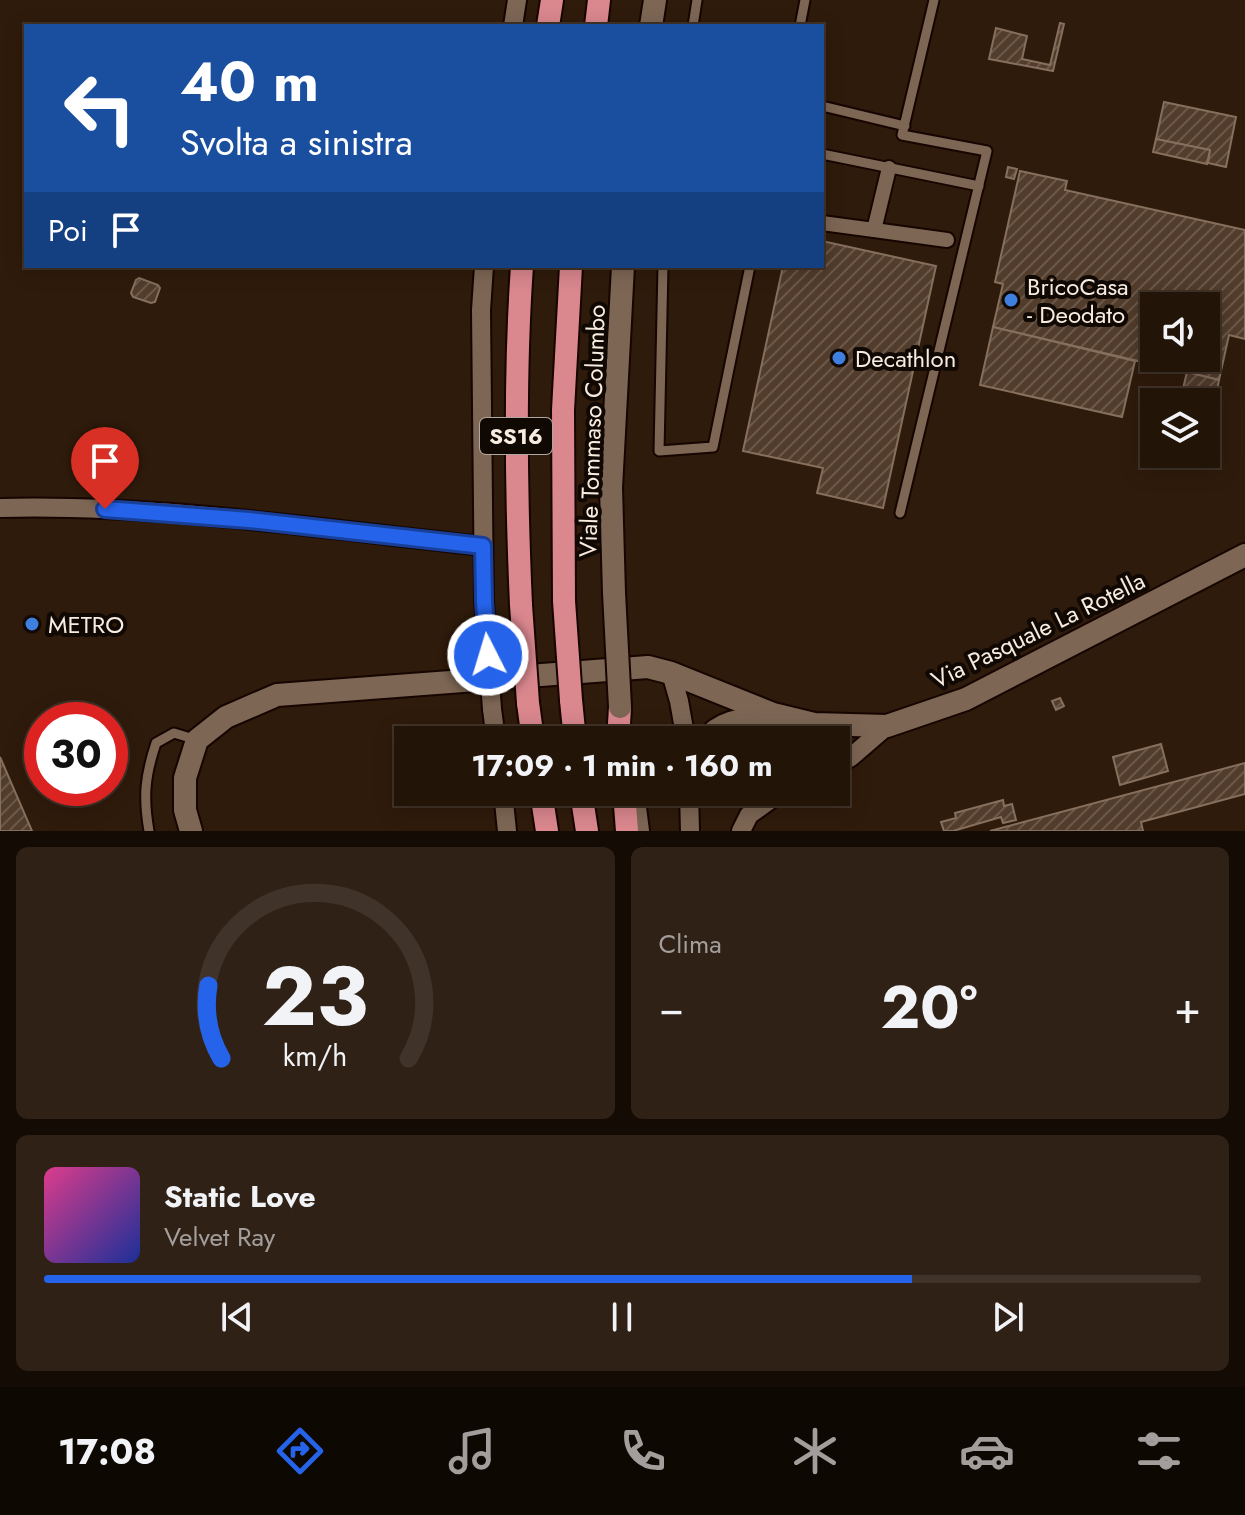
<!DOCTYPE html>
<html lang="it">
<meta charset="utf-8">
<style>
body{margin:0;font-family:Jost,sans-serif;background:#2f2116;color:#f1f3f6;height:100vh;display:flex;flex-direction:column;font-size:30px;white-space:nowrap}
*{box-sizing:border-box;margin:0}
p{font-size:26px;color:#a39e9c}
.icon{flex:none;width:44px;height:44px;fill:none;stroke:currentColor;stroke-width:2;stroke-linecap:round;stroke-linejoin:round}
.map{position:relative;height:831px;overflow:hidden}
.sheet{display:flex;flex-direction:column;gap:16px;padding:16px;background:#130b04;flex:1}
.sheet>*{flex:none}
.hud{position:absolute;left:24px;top:24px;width:800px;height:244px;border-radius:0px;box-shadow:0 4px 20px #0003,0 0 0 2px #403329;background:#1a4fa0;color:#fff;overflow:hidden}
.fabs{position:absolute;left:1140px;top:292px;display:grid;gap:16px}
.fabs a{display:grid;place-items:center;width:80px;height:80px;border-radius:0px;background:#231408;box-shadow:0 4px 20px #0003,0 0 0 2px #403329;font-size:40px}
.speed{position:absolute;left:24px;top:702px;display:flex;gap:16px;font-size:40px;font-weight:700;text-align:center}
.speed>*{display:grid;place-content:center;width:104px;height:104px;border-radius:50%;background:#231408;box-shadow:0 4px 20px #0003,0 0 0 2px #403329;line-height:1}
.speed .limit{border:12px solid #d22;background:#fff;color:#111}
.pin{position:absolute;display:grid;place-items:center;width:68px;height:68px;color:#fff;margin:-82px -34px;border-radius:50% 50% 50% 0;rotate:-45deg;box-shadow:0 0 8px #0007}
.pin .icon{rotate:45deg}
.me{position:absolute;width:88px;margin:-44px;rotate:355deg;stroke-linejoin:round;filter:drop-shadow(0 0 6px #0008)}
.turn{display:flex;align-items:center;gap:28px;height:168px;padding:0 24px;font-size:36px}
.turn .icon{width:104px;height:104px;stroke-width:2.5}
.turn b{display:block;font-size:56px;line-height:68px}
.then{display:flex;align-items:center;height:76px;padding:0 24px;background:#0003;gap:16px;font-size:30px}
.big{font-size:60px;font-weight:700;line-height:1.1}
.sheet .widget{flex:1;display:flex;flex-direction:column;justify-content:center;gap:12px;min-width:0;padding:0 28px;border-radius:12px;background:#2f2116}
.sheet .dial{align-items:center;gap:0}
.dial svg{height:208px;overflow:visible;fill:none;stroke:#403329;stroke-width:7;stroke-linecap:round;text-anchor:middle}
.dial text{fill:#f1f3f6;stroke:none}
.song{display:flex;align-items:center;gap:24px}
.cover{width:96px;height:96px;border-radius:12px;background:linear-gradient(135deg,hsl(330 70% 55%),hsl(230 70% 35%))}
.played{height:8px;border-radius:4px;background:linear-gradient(90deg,#2563eb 75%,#403329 75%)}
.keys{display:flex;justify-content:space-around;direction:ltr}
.heat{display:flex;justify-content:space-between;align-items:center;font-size:44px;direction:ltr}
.sheet .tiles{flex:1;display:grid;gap:16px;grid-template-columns:1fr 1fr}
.widget:last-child{grid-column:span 2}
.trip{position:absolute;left:394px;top:726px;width:456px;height:80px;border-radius:0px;background:#231408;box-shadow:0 4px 20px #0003,0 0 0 2px #403329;font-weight:700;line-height:80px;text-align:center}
.tab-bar{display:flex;height:128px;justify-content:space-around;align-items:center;background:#0e0803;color:#a39e9c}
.tab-bar .icon{width:56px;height:56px}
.tab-bar .current{color:#2563eb}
.tab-bar b{font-size:36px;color:#f1f3f6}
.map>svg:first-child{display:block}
</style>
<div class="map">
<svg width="1245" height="831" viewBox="0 0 1245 831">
<defs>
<pattern id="building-hatch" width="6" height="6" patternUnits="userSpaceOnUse" patternTransform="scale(2)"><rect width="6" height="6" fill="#523c2b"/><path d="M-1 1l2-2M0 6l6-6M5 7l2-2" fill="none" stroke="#6c5849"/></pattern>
</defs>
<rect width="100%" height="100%" fill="#2f1b0b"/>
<g fill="url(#building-hatch)" stroke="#866f5c" stroke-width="2" fill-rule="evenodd">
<path d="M 1060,23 L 1064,24 L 1053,71 L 989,59 L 996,28 L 1027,36 L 1022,59 L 1050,65 Z"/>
<path d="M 1164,102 L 1236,117 L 1226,167 L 1208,163 L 1210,150 L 1156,139 Z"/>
<path d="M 1156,139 L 1210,150 L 1207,164 L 1153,152 Z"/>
<path d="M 1008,167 L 1017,169 L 1014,179 L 1006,177 Z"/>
<path d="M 1020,171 L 1067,181 L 1065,190 L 1245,230 L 1245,339 L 1229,335 L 1219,380 L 993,327 L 1003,284 L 995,282 ZM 1154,306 L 1206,306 L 1206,358 L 1154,358 Z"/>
<path d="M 822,241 L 936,266 L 883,508 L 817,493 L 823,468 L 743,451 L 783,266 L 822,266 Z"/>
<path d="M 139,278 L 158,285 L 160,288 L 155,302 L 151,303 L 133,297 L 131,293 L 136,280 Z"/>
<path d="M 993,327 L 1135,361 L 1122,417 L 980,385 Z"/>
<path d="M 1187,372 L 1219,380 L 1214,405 L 1181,397 Z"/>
<path d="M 1060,698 L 1064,706 L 1056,710 L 1052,701 Z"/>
<path d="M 1161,744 L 1168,771 L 1120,785 L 1113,757 Z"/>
<path d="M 0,757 L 32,831 L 0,831 Z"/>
<path d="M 1245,763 L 1245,794 L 1141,822 L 1143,831 L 990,831 Z"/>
<path d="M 1003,800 L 1004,806 L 1012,804 L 1016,820 L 1003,823 L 1001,817 L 953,831 L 944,831 L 941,822 L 956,818 L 955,813 Z"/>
</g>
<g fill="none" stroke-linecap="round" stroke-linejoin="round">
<defs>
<g id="service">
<path d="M 693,26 L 697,0"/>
<path d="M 800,26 L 805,0"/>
<path d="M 822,106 L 905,126"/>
<path d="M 822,154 L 979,186"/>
<path d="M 663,266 L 659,451 L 713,447 L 750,266"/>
<path d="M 900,513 L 987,151 L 902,135 L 934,0"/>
<path d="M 149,831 C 143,797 145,776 156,743 L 174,733 L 197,740"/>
</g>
<g id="pedestrian">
<path d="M 822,223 L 874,230 L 889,168"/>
<path d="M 874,230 L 947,240"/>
</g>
<g id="minor">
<path d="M 513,26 L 517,0"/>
<path d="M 0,508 C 161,504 323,529 483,546"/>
<path d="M 484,601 L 481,310 L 484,266"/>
<path d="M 671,673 L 679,701 L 686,740"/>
<path d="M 492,709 L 496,740"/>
<path d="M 703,740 C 720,717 747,717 773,714 L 774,740"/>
<path d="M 836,765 L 851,757 L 887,726"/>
<path d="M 503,792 L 507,831"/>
<path d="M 635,792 L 640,831"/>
<path d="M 689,792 L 690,831"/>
<path d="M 741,831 L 749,815 L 781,792"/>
</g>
<g id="tertiary">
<path d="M 651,26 L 655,0"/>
<path d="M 614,593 L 611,488 L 623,266"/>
<path d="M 191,831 L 185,810 L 185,778 L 197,740 L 226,717 L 277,695 L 648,667 L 671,673 L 773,714 L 814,724 L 887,726 L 966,699 L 1245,555"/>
</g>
<g id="trunk">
<path d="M 548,26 L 552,0"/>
<path d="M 596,26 L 599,0"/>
<path d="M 564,601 L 563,410 L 571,266"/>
<path d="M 521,605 C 516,492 514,379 522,266"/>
<path d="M 571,700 L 575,740"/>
<path d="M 528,703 L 533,740"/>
<path d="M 618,740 L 620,707"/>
<path d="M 541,792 L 547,831"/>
<path d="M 581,792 L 587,831"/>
<path d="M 624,792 L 627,831"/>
</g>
</defs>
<use href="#service" stroke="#160500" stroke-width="13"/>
<use href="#pedestrian" stroke="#160500" stroke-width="18"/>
<use href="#minor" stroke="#160500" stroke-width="22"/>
<use href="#tertiary" stroke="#160500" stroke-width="26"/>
<use href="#trunk" stroke="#160500" stroke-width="26"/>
<use href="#service" stroke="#7d6654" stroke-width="9"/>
<use href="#pedestrian" stroke="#7d6654" stroke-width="14"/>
<use href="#minor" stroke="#7d6654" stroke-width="18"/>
<use href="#tertiary" stroke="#7d6654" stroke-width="22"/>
<use href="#trunk" stroke="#da878e" stroke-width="22"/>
<defs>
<path id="minor-bridge" d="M 484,601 L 492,709"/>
<path id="tertiary-bridge" d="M 614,593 L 620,707"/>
<g id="trunk-bridge">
<path d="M 564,601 L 571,700"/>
<path d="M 521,605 L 528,703"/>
</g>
</defs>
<use href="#minor-bridge" stroke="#160500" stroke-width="22" stroke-linecap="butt"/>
<use href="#tertiary-bridge" stroke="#160500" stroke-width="26" stroke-linecap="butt"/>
<use href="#trunk-bridge" stroke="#160500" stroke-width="26" stroke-linecap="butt"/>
<use href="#minor-bridge" stroke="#7d6654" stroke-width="18"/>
<use href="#tertiary-bridge" stroke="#7d6654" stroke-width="22"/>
<use href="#trunk-bridge" stroke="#da878e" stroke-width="22"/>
</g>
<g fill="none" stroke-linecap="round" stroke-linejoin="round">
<defs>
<path id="route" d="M 105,509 L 249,520 L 483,546 L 484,601 L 488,655"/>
</defs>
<use href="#route" stroke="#184099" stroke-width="20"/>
<use href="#route" stroke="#2563eb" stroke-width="14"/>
</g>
<g fill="#3f7fe0" stroke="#100803" stroke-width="3">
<circle cx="1011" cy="300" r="8"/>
<circle cx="839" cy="358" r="8"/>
<circle cx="32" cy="624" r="8"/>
</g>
<g text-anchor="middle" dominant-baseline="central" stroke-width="8" stroke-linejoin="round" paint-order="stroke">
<rect fill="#100803" stroke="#b2a79e" stroke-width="2" x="480" y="418" width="72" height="36" rx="6"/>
<g font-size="22" font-weight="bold" fill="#f8ebe0">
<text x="516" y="436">SS16</text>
</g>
<g font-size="24" fill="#f8ebe0" stroke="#100803" text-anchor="start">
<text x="1027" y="286">BricoCasa<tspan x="1027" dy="28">- Deodato</tspan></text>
<text x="855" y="358">Decathlon</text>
<text x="48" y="624">METRO</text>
</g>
<g font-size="24" fill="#f8ebe0" stroke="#100803">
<text transform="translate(592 431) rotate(-88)">Viale Tommaso Columbo</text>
<text transform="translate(1038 630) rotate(-26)">Via Pasquale La Rotella</text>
</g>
</g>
</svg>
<div class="fabs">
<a><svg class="icon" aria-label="sound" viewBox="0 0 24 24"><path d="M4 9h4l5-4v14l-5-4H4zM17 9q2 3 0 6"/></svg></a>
<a><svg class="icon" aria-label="layers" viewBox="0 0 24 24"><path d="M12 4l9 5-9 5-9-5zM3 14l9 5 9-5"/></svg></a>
</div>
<div class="speed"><div class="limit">30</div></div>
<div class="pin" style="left:105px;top:509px;background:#d93025"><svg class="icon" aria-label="arrive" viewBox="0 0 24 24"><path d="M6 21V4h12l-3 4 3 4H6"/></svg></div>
<svg class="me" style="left:488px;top:655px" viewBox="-20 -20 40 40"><circle r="17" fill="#2563eb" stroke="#fff" stroke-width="3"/><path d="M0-11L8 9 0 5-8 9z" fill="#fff"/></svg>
<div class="trip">17:09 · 1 min · 160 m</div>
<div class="hud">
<div class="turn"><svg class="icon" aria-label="left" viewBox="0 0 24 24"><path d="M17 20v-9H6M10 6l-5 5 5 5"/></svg><div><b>40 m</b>Svolta a sinistra</div></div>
<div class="then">Poi<svg class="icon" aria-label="arrive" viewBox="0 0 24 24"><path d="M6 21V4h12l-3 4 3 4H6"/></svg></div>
</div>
</div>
<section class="sheet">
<div class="tiles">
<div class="widget dial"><svg viewBox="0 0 100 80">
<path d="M14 69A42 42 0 1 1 86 69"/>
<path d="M14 69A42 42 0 0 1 9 41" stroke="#2563eb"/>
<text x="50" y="56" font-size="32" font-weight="700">23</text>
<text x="50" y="72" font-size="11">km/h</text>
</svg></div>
<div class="widget"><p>Clima</p>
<div class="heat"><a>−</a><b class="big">20°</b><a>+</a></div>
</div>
<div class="widget">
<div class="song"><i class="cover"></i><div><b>Static Love</b><p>Velvet Ray</p></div></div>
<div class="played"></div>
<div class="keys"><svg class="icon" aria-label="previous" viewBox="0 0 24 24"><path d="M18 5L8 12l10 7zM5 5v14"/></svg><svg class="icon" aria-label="pause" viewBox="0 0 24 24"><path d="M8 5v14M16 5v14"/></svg><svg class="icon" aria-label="next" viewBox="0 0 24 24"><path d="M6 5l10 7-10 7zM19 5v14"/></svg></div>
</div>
</div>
</section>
<nav class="tab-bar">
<b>17:08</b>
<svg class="icon current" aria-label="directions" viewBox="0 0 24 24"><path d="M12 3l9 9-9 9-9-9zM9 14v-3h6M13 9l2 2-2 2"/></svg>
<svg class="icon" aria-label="music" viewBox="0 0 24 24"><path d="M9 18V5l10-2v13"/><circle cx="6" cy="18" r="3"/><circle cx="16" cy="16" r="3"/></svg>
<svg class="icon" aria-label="phone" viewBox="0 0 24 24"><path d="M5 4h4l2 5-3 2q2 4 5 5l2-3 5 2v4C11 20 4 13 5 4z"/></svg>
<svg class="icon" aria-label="climate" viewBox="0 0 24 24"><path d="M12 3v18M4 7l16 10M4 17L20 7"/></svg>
<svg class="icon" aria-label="car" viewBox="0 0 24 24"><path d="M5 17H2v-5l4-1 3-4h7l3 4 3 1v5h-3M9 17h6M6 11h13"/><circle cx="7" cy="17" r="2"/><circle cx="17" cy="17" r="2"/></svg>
<svg class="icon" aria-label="filters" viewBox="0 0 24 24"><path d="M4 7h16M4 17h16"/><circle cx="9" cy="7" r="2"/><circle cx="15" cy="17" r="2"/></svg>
</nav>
